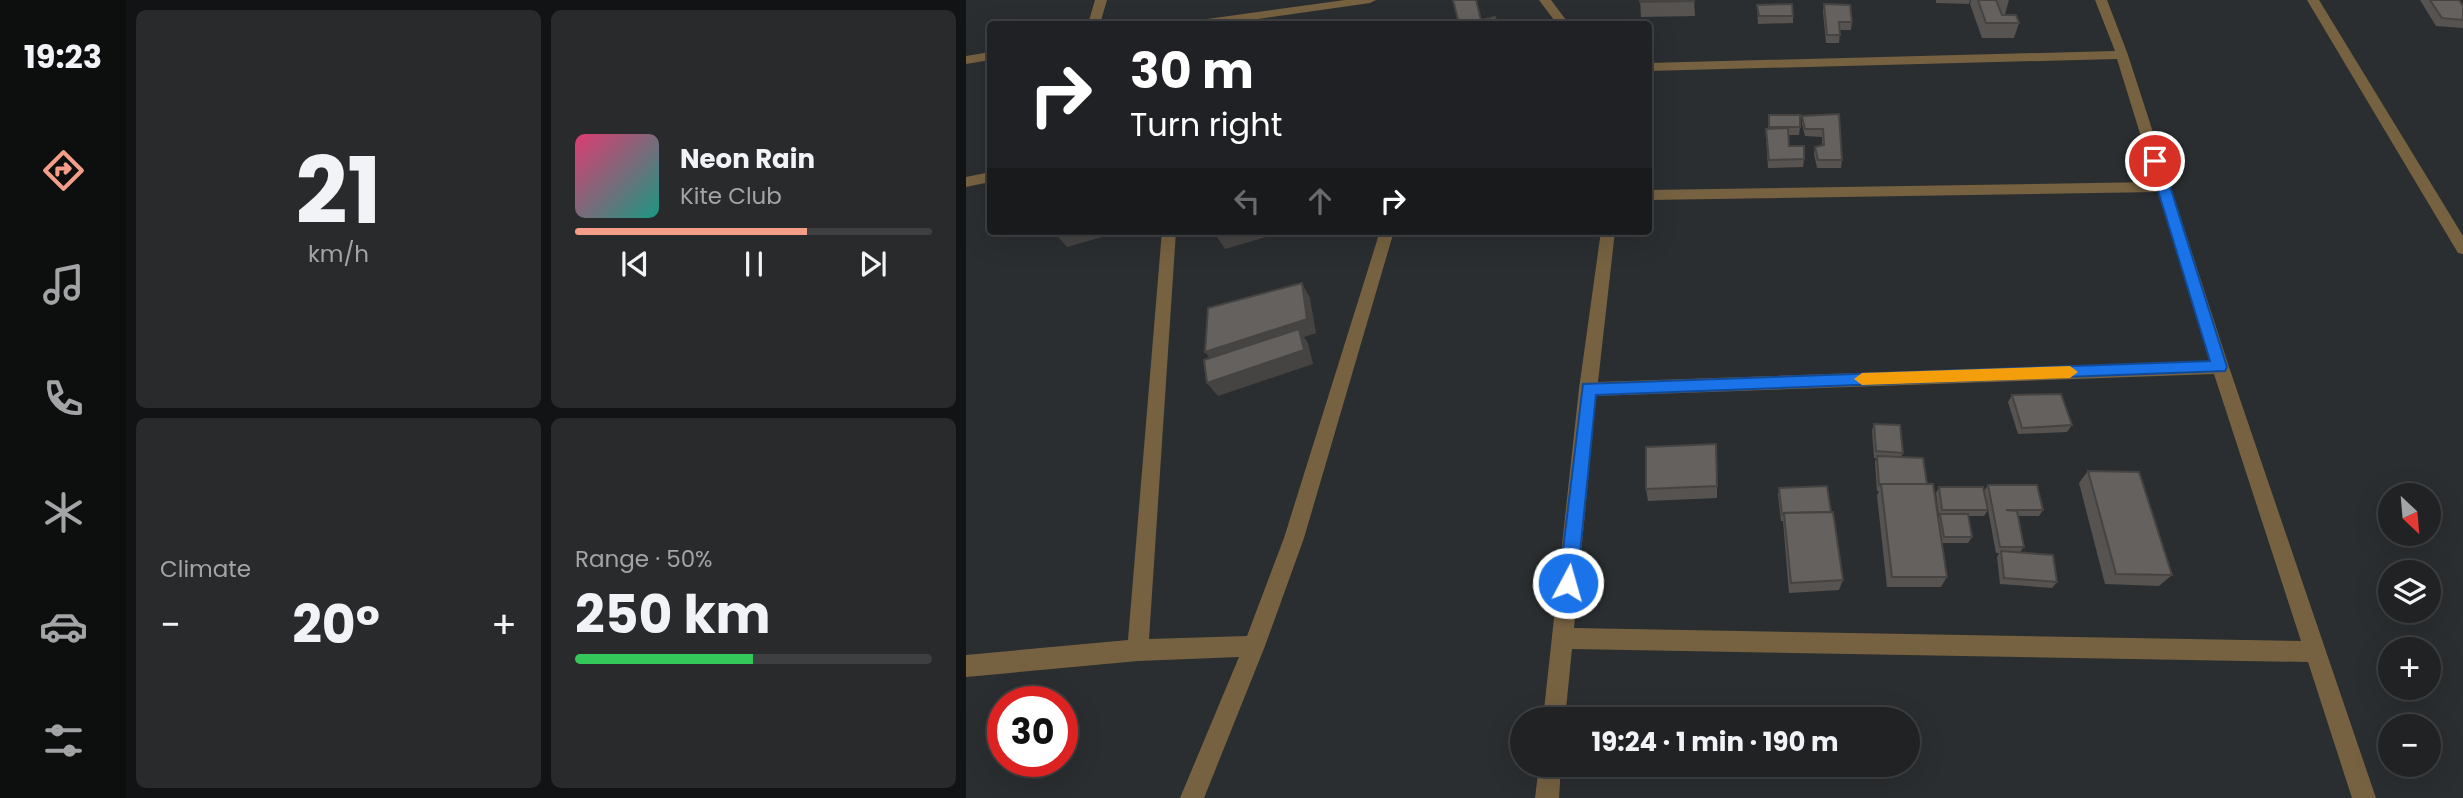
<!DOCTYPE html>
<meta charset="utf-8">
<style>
body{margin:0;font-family:Poppins,sans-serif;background:#282a2c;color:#f1f3f6;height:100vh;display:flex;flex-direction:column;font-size:26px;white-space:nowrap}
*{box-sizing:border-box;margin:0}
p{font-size:23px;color:#a2a4a6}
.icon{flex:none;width:38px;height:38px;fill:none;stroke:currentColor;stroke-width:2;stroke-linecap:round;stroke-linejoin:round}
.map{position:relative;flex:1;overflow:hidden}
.side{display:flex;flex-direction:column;gap:10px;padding:10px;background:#121314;width:840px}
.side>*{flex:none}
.hud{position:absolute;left:21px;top:21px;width:665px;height:214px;border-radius:7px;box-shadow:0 7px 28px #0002,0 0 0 2px #3d3f41;background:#202124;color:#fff;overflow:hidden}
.needle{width:46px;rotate:154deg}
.controls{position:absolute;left:1412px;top:483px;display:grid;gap:14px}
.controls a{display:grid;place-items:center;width:63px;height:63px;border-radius:50%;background:#202224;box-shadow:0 7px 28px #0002,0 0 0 2px #3d3f41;font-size:35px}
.speed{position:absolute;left:21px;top:686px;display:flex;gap:14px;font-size:35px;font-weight:700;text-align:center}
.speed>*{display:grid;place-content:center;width:91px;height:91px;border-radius:50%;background:#202224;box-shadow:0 7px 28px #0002,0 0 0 2px #3d3f41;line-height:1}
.speed .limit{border:10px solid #d22;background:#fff;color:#111}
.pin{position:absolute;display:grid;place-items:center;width:60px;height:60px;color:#fff;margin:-30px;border:4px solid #fff;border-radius:50%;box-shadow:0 2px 7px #0007}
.me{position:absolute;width:77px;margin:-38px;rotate:6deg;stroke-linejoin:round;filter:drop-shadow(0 0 5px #0008)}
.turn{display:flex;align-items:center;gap:24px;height:147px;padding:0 28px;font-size:32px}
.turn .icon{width:91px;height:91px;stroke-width:2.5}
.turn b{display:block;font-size:49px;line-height:60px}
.lanes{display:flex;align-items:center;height:66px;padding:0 28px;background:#0003;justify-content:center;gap:35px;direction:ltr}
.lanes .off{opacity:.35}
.big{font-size:52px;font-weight:700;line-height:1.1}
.side .widget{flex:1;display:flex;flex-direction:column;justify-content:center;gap:10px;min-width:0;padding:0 24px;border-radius:10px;background:#282a2c}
.side .dial{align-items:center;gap:0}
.dial b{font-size:91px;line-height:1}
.song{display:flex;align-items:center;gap:21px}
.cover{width:84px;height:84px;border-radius:10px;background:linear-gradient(135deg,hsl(340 70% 55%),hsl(170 70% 35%))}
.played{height:7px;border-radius:4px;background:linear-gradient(90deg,#f49e89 65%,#3d3f41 65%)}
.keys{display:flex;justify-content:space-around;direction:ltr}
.heat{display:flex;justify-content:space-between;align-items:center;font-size:38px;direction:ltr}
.charge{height:10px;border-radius:5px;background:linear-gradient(90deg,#34c759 50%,#3d3f41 0)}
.side .tiles{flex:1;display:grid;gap:10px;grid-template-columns:repeat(2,1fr)}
.trip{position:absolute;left:544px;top:707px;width:410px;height:70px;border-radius:35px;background:#202224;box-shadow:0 7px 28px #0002,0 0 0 2px #3d3f41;font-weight:700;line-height:70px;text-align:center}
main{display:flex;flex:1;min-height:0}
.tab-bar{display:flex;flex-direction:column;width:126px;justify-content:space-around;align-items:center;background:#0d0e0e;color:#a2a4a6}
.tab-bar .icon{width:49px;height:49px}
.tab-bar .active{color:#f49e89}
.tab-bar b{font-size:32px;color:#f1f3f6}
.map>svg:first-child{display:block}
</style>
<main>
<nav class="tab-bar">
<b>19:23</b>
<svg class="icon active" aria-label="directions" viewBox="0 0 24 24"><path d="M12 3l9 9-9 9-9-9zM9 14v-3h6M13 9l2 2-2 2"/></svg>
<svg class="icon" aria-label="music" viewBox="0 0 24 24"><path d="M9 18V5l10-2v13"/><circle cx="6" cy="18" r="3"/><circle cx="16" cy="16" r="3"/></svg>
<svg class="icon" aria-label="phone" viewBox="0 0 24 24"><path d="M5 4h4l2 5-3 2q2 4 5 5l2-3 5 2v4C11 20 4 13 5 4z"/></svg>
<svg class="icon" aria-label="climate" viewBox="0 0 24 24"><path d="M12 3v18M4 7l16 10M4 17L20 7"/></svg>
<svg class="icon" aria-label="car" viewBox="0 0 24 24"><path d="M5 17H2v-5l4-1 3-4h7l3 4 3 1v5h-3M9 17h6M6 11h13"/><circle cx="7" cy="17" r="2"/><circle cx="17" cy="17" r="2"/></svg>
<svg class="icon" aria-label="filters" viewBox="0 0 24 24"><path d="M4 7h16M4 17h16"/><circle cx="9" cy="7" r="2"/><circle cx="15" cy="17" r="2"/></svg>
</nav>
<section class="side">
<div class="tiles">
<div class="widget dial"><b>21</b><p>km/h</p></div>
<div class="widget">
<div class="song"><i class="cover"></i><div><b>Neon Rain</b><p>Kite Club</p></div></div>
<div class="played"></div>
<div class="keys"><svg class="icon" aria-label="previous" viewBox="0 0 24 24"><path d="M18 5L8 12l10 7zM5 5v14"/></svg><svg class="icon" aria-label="pause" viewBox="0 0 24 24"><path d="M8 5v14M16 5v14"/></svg><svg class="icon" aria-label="next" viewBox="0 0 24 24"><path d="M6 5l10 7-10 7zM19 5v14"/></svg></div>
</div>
<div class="widget"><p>Climate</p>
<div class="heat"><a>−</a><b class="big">20°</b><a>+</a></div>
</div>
<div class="widget"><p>Range · 50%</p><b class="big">250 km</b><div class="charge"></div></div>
</div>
</section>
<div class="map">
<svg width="1497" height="798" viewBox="0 0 1497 798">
<rect width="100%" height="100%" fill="#2b2e30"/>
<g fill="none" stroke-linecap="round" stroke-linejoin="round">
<g fill="#766241" fill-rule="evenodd">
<path d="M 129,0 L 141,0 L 134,24 L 122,24 Z"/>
<path d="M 379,0 L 410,0 L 404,3 L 256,24 L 228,24 L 234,20 Z"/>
<path d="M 573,0 L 585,0 L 603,24 L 591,24 Z"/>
<path d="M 1129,0 L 1141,0 L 1162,55 L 1263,367 L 1410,798 L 1386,798 L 1342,662 L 606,649 L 599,719 L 577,719 L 613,389 L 635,231 L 649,231 L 632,382 L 1244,361 L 1192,192 L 682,200 L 682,190 L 1189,182 L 1151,59 L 682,71 L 682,63 L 1149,51 ZM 1248,374 L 1335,641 L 608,628 L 630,396 Z"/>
<path d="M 1341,0 L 1353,0 L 1497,236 L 1497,254 L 1492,253 Z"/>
<path d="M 24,52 L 24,60 L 0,64 L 0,56 Z"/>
<path d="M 24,172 L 24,182 L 0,187 L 0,177 Z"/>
<path d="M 196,231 L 210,231 L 183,639 L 281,636 L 318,538 L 414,231 L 428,231 L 338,538 L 299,646 L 238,798 L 214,798 L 273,657 L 172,661 L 0,677 L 0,655 L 162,640 Z"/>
<path d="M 573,765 L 595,765 L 593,798 L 569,798 Z"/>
</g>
</g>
<g fill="#565351">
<path d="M 674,0 L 728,0 L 729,16 L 675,17 Z"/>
<path d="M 970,0 L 1004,0 L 1003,4 L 970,3 Z"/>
<path d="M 1005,0 L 1043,0 L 1039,14 L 1036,14 L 1036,15 L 1053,23 L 1048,38 L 1016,38 L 1004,4 Z"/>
<path d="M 1454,0 L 1493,0 L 1497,6 L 1497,28 L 1470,26 Z"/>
<path d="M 858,4 L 886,22 L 885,30 L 874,30 L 873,43 L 860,43 L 857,12 Z"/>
<path d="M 791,5 L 827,16 L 827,23 L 792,24 Z"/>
<path d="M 873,114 L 876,160 L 875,168 L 851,168 L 848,154 L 849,147 L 856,146 L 856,137 L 839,136 L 836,124 L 836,116 Z"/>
<path d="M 803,115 L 834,127 L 833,135 L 822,135 L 823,146 L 838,159 L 837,167 L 802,168 L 800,137 L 800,129 L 802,129 Z"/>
<path d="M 1046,395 L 1106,425 L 1101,432 L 1052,434 L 1042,402 Z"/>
<path d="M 908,424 L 937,453 L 935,457 L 961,484 L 972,519 L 973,516 L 970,493 L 973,487 L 1021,507 L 1018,491 L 1022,485 L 1077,510 L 1073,516 L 1052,516 L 1058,547 L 1054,552 L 1091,582 L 1086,588 L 1034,584 L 1031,557 L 1033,553 L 1030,553 L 1022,510 L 1018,516 L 1002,516 L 1006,537 L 1002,543 L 976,543 L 981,577 L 975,587 L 921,587 L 911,496 L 913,491 L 911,491 L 909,463 L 910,458 L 908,458 L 906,430 Z"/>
<path d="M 1122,471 L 1206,575 L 1193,586 L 1139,584 L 1113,483 Z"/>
<path d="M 751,486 L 751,498 L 682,501 L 680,489 Z"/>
<path d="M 813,488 L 865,512 L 877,580 L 873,590 L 823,593 L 817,521 L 815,521 L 812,495 Z"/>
</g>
<g fill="#464442">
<path d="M 91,231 L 157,231 L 101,247 L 88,232 Z"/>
<path d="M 261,231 L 317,231 L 317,232 L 259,249 L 249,234 Z"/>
<path d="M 336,283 L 344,298 L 350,333 L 338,337 L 342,343 L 347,364 L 252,396 L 241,383 L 250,366 L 239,352 Z"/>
</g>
<g fill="#64615e" stroke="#464442" stroke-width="2">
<path d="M 487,0 L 510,0 L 515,20 L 529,17 L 531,24 L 493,24 Z"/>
<path d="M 674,0 L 728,0 L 728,1 L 674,2 Z"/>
<path d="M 1012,0 L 1030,0 L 1036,15 L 1050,15 L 1053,23 L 1020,23 Z"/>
<path d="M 1464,0 L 1493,0 L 1497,6 L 1497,20 L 1476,18 Z"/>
<path d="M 826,4 L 827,16 L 793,16 L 791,5 Z"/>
<path d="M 858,4 L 884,5 L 886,22 L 873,22 L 874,35 L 861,35 Z"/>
<path d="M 873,114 L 876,160 L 852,160 L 849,147 L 858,145 L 857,129 L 839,129 L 836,116 Z"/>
<rect x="803" y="115" width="31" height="12"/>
<path d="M 822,128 L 823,146 L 838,146 L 838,159 L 803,160 L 800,129 Z"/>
<path d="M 248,231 L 261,231 L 249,234 Z"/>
<path d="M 336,283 L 341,319 L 239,352 L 242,308 Z"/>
<path d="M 333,329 L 338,350 L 241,383 L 238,360 Z"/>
<path d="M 1095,394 L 1106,425 L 1056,428 L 1046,395 Z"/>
<path d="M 908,424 L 934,425 L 937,453 L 910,451 Z"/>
<path d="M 750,444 L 751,486 L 680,489 L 680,447 Z"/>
<path d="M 911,456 L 957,458 L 961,484 L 915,484 L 916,485 L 913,485 Z"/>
<path d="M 1122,471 L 1173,472 L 1206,575 L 1150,574 Z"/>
<path d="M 915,484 L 967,484 L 981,577 L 926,577 Z"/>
<path d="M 1022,485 L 1071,485 L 1077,510 L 1040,510 L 1051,511 L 1058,547 L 1034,547 Z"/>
<path d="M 861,486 L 865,512 L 818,513 L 818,515 L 816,515 L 813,488 Z"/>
<path d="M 973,487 L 1017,487 L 1022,510 L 976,510 Z"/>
<path d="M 867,512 L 877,580 L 825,583 L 818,513 Z"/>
<path d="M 974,514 L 1002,514 L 1006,537 L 978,537 Z"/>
<path d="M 1035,551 L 1087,555 L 1091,582 L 1038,578 Z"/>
</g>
<path fill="#1a73e8" stroke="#114b97" stroke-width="2" d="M 1189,157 L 1196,161 L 1261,367 L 1259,371 L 630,395 L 611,583 L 609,589 L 602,591 L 595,589 L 593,583 L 617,384 L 1244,361 L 1183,161 Z"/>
<path fill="#f59e0b" d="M 1104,366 L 1112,372 L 1104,378 L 896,385 L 888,379 L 896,373 Z"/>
</svg>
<div class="controls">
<a><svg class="needle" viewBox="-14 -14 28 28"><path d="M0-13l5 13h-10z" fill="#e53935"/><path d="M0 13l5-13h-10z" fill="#a2a4a6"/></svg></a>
<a><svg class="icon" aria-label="layers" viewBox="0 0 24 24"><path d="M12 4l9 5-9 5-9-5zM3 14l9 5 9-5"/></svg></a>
<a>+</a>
<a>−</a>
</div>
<div class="speed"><div class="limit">30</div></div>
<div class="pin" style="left:1189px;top:161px;background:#d93025"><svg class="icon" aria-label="arrive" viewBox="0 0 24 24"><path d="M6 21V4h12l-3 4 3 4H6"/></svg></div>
<svg class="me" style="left:602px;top:583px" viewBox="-20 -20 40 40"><circle r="17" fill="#1a73e8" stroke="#fff" stroke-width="3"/><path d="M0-11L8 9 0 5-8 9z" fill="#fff"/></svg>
<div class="trip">19:24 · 1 min · 190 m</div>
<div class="hud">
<div class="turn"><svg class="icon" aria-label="right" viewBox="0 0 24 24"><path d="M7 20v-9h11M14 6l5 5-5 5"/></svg><div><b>30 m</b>Turn right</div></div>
<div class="lanes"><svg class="icon off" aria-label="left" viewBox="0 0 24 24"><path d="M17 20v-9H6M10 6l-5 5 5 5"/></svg><svg class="icon off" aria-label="ahead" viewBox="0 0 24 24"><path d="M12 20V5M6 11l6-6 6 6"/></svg><svg class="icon" aria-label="right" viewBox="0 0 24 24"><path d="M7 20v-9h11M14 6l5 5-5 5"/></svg></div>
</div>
</div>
</main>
